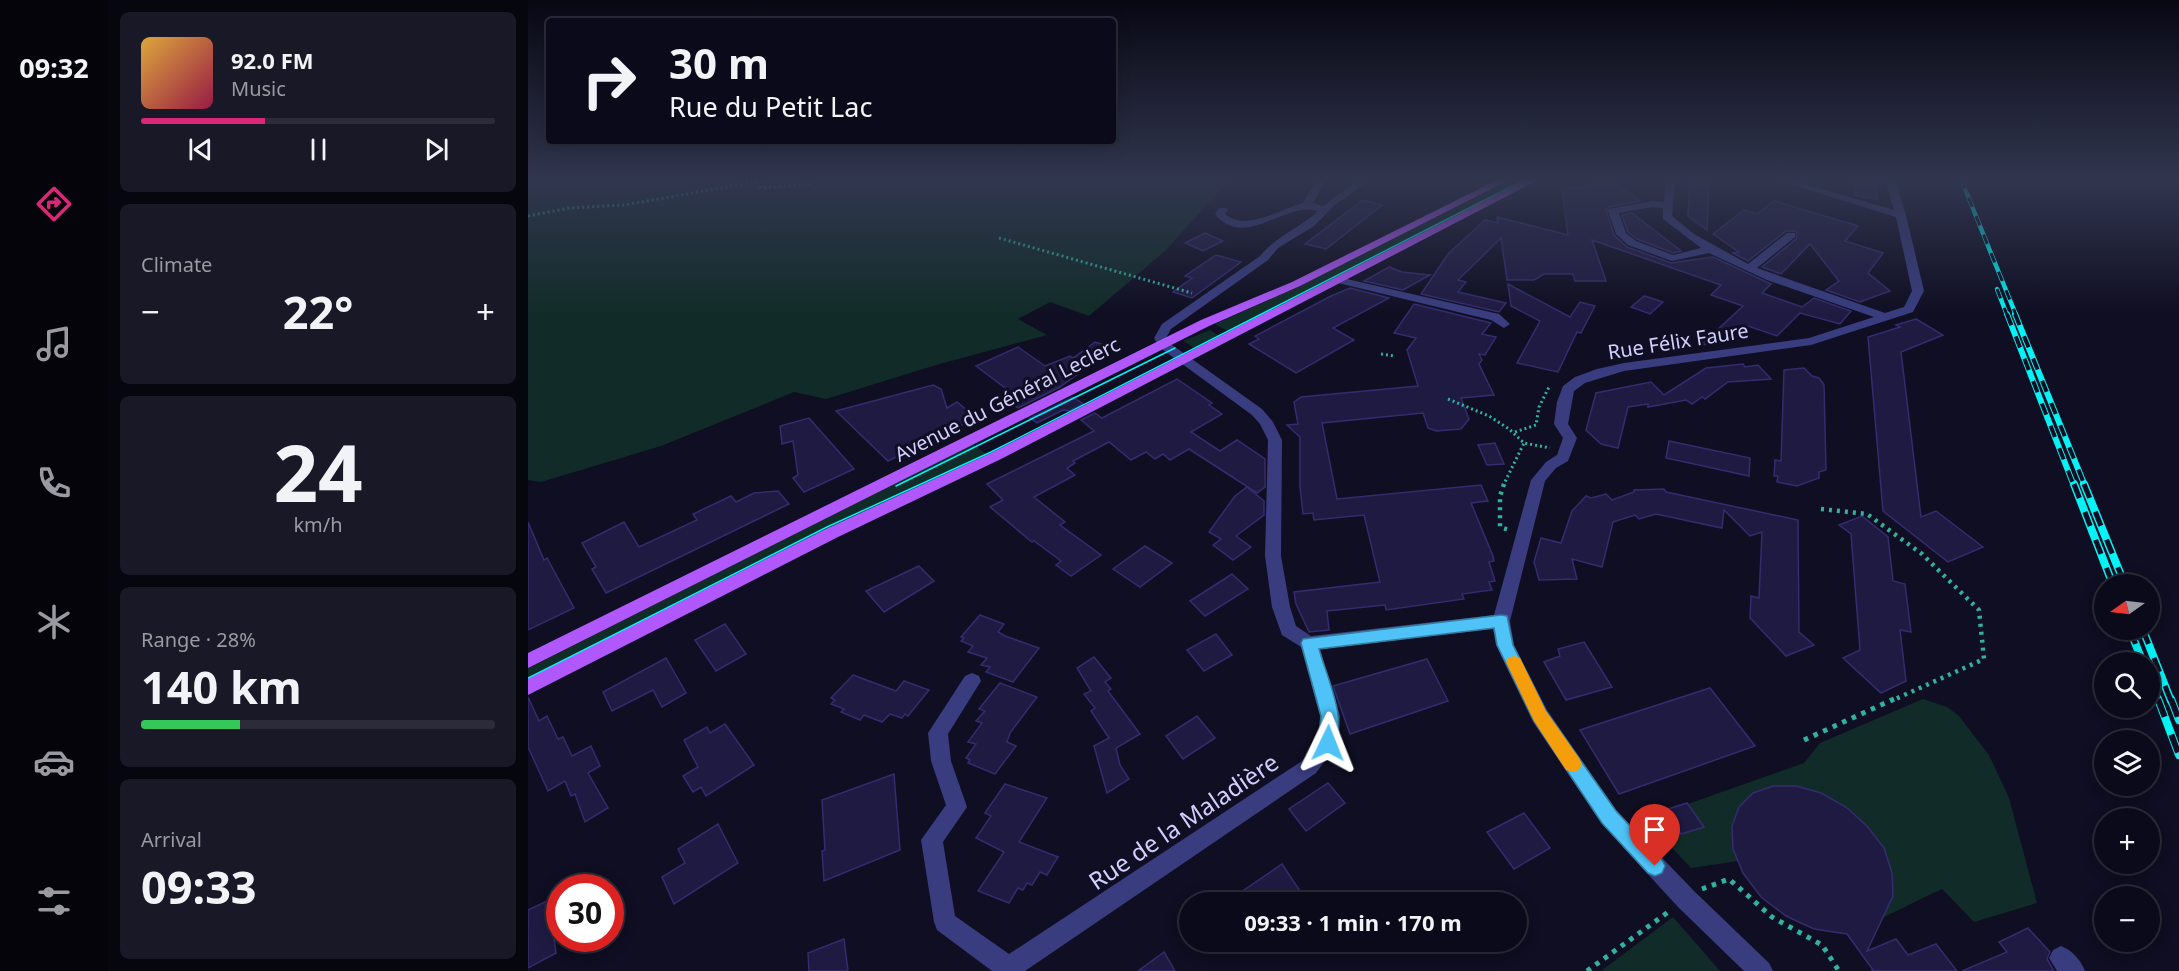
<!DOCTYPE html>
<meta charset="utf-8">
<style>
body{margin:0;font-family:"Noto Sans",sans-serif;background:#191827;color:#f1f3f6;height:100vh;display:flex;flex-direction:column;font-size:22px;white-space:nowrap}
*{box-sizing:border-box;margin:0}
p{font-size:20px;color:#9a9aa2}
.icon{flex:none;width:33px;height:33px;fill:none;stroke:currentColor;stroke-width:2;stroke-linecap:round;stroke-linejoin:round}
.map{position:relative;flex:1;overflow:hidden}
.panel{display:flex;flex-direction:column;gap:12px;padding:12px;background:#06060e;width:420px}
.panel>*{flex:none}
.hud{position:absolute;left:18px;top:18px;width:570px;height:126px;border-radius:6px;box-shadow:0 3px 15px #0003,0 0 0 2px #2b2b39;background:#0b0a1a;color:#f1f3f6;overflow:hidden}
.needle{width:39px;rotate:256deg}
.buttons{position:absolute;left:1566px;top:574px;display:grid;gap:12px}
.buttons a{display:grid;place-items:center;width:66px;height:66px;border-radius:50%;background:#0b0a1a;box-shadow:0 3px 15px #0003,0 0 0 2px #2b2b39;font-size:30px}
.speed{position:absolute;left:18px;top:874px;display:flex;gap:12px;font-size:30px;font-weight:700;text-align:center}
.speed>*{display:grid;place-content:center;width:78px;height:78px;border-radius:50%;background:#0b0a1a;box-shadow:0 3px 15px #0003,0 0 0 2px #2b2b39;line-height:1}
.speed .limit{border:9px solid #d22;background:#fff;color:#111}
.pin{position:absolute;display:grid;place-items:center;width:51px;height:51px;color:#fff;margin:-62px -26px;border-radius:50% 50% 50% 0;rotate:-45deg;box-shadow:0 0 6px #0007}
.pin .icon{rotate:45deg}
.me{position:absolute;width:66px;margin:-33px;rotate:2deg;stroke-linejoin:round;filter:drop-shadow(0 0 4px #0008)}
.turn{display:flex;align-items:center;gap:21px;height:126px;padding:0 24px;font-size:27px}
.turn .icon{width:78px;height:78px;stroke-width:2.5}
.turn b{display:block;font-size:42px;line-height:51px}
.big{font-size:45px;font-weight:700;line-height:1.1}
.panel .tile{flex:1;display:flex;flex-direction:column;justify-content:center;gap:9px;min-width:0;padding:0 21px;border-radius:9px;background:#191827}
.panel .dial{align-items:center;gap:0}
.dial b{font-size:78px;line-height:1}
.song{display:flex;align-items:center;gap:18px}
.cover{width:72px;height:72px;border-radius:9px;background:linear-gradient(135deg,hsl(40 70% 55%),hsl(340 70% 35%))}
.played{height:6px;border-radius:3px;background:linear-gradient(90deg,#db2777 35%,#2b2b39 35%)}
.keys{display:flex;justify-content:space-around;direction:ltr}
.heat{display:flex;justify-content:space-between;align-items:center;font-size:33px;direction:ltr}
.charge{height:9px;border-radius:4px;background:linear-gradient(90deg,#34c759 28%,#2b2b39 0)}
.trip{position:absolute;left:651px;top:892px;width:348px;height:60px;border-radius:30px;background:#0b0a1a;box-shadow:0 3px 15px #0003,0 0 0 2px #2b2b39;font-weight:700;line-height:60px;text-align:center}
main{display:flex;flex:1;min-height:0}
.tab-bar{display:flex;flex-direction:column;width:108px;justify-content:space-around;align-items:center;background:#04040a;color:#9a9aa2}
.tab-bar .icon{width:42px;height:42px}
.tab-bar .selected{color:#db2777}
.tab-bar b{font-size:27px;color:#f1f3f6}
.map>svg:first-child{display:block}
</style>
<main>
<nav class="tab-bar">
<b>09:32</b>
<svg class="icon selected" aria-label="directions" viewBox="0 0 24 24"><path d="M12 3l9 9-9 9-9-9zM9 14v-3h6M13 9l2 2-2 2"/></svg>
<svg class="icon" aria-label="music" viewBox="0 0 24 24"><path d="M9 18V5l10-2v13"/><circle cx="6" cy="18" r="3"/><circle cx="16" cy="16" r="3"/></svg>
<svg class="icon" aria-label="phone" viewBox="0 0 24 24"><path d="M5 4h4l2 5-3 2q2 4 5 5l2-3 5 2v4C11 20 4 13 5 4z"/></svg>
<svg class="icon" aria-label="climate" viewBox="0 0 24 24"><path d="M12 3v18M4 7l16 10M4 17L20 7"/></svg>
<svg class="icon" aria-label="car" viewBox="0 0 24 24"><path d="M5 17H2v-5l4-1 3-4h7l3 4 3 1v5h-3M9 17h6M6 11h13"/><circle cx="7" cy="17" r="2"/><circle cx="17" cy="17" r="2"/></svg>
<svg class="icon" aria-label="filters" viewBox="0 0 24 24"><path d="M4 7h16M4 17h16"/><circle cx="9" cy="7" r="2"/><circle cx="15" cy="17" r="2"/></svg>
</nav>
<section class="panel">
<div class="tile">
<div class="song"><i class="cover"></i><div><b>92.0 FM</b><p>Music</p></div></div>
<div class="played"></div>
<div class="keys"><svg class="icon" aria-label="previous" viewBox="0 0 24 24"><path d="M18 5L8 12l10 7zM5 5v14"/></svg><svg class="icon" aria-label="pause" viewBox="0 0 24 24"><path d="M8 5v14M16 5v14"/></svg><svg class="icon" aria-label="next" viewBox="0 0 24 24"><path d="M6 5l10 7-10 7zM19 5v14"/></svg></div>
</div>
<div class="tile"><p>Climate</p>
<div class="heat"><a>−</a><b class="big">22°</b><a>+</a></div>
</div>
<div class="tile dial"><b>24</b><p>km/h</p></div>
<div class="tile"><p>Range · 28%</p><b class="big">140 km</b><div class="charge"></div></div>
<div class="tile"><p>Arrival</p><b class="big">09:33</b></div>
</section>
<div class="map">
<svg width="1651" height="971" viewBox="0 0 1651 971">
<rect width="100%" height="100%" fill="#0f0e22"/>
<g fill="#112c28">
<path d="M 0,179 L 702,179 L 637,251 L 561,316 L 522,302 L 490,319 L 519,335 L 408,365 L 298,399 L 266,392 L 133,446 L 13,482 L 0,480 Z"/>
<path d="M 984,179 L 1002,179 L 701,332 L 687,324 L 770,287 Z"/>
<path d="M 682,330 L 693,337 L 668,349 L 655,341 Z"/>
<path d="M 445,444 L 461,456 L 0,683 L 0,666 Z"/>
<path d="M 1395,699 L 1419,707 L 1431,716 L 1461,755 L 1481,798 L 1509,903 L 1446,922 L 1414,889 C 1383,903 1348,923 1316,932 C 1310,934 1303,932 1297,931 C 1260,925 1225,896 1210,861 L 1163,868 L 1117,819 L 1276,763 L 1292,743 Z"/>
<path d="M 1145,917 L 1192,971 L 1073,971 Z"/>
</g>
<g fill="#1f1a42" stroke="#342c6e" stroke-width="1.5">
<path d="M 1162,179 L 1181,179 L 1179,230 L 1160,216 Z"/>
<path d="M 1326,179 L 1346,179 L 1350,199 L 1328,196 Z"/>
<path d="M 1084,181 L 1112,201 L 1081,207 L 1078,210 L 1086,235 L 1099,247 L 1143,263 L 1185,257 L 1243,284 L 1234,293 L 1274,307 L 1286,298 L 1323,311 L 1312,324 L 1272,313 L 1249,336 L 1220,326 L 1204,341 L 1173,345 L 1215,306 L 1183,295 L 1193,285 L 1064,240 L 1078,281 L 1047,281 L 1045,274 L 1016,274 L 1006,280 L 979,280 L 973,238 L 930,280 L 938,282 L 930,292 L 978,303 L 971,312 L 893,294 L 920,254 L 957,220 L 970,223 L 969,217 L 1040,235 L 1034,190 Z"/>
<path d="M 835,200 L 854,205 L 798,249 L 777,244 Z"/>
<path d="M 1246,201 L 1330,226 L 1317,241 L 1355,253 L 1340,273 L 1362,291 L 1332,302 L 1298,290 L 1311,281 L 1282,244 L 1253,274 L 1234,267 L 1268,239 L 1269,233 L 1267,231 L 1258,231 L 1220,261 L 1205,253 L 1211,252 L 1185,234 L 1216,210 L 1229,214 Z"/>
<path d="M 1104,213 L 1153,251 L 1145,253 L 1109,239 L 1100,232 L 1094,215 Z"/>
<path d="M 677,233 L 695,241 L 675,251 L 657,243 Z"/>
<path d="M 688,255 L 713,262 L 664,298 L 645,292 L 664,278 L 657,276 Z"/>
<path d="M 861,267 L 874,272 L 902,275 L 875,290 L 836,281 Z"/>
<path d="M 980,284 L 1042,317 L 1052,302 L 1067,306 L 1053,333 L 1049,332 L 1030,372 L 989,363 L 1012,321 L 983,306 Z"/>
<path d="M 822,288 L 861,298 L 805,328 L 826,340 L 768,373 L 721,344 L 731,339 L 727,336 L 803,296 Z"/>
<path d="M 1116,296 L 1123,298 L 1135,302 L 1122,314 L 1103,307 Z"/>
<path d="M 886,304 L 963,323 L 954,334 L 968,337 L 957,355 L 951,354 L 954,360 L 951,364 L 966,395 L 933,398 L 941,419 L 933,429 L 908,431 L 900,428 L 895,413 L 794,423 L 809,499 L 953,485 L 960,501 L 943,503 L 965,556 L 966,561 L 961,562 L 967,581 L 961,582 L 964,590 L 934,594 L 936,599 L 858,610 L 857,605 L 799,611 L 801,630 L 781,632 L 768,604 L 766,592 L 852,582 L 836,515 L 786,520 L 785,513 L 775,514 L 772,487 L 772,437 L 759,425 L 770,424 L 766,402 L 773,397 L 890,386 L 879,350 L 888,338 L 866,333 Z"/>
<path d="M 1388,319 L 1415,335 L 1373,352 L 1393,517 L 1408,511 L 1455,547 L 1420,562 L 1355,511 L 1340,337 L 1372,327 L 1368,325 Z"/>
<path d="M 567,342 L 585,348 L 532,387 L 490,408 L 477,399 L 485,394 L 448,366 L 490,347 L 517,366 L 542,356 L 545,358 Z"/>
<path d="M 1215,364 L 1217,367 L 1230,365 L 1243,379 L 1200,382 L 1177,399 L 1174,397 L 1164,404 L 1158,400 L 1120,407 L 1120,404 L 1100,407 L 1090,448 L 1073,444 L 1058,430 L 1068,393 L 1123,382 L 1136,395 L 1178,368 Z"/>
<path d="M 1276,368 L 1284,376 L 1291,378 L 1296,385 L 1298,470 L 1291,472 L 1291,478 L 1269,486 L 1249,482 L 1250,476 L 1246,476 L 1247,460 L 1253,461 L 1256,370 Z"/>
<path d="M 649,379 L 684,403 L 681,405 L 694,414 L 663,432 L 692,451 L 709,440 L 737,459 L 737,487 L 729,493 L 661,449 L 642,460 L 635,454 L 627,459 L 618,452 L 603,460 L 581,442 L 545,461 L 547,463 L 539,468 L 547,475 L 506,497 L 537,522 L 532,525 L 573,555 L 543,576 L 528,565 L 533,561 L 506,541 L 504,542 L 462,507 L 475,500 L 459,484 L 566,431 L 553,420 L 567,413 L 574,418 Z"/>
<path d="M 405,385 L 413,389 L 419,408 L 429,402 L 448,418 L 360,461 L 308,411 Z"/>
<path d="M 545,397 L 555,404 L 541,411 L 535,410 L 509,423 L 502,418 Z"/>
<path d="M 281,418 L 326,469 L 276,492 L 265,478 L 270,475 L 265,441 L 254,444 L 252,426 Z"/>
<path d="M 1141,441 L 1222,458 L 1221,476 L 1138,458 Z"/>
<path d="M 967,443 L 976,464 L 959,465 L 950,445 Z"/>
<path d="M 719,487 L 736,501 L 736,515 L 708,536 L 723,547 L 705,560 L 685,545 L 693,539 L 681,532 L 707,496 Z"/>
<path d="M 1136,489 L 1138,492 L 1270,520 L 1271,632 L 1286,645 L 1258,656 L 1222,618 L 1223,596 L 1231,598 L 1234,532 L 1222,536 L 1196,510 L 1194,528 L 1128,514 L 1111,519 L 1107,515 L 1085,522 L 1074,567 L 1044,559 L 1049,579 L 1011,580 L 1006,562 L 1013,538 L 1033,543 L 1044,511 L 1058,496 L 1063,498 L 1078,494 L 1084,500 L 1106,492 L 1106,490 Z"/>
<path d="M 250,491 L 261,504 L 78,593 L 64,569 L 68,567 L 54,543 L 96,522 L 111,547 L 169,520 L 165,514 L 203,496 L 208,502 L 226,493 Z"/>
<path d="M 1334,516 L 1360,537 L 1365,581 L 1377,584 L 1383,632 L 1372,630 L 1378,681 L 1353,693 L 1315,658 L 1332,650 L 1323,534 L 1311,525 Z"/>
<path d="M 0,522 L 16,560 L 19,558 L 46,608 L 0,630 Z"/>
<path d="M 617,546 L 644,563 L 612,587 L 585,569 Z"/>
<path d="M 391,566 L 406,581 L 356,612 L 338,591 Z"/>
<path d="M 704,574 L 720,589 L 677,616 L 662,601 Z"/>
<path d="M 452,615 L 476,624 L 470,632 L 477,636 L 511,648 L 485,682 L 458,672 L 462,667 L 453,665 L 459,658 L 440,652 L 445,646 L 433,641 L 436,638 L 433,637 Z"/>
<path d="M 197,624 L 218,654 L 188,671 L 167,640 Z"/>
<path d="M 688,634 L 704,655 L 676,671 L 659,650 Z"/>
<path d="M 1056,642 L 1084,687 L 1038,700 L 1016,662 L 1032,656 L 1030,649 Z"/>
<path d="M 566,657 L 583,678 L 577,682 L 583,689 L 580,691 L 612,734 L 588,748 L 592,765 L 601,779 L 579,793 L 566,746 L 581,738 L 563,711 L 567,708 L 556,694 L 563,691 L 549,668 Z"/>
<path d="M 138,658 L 158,693 L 134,707 L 125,690 L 84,711 L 75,692 Z"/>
<path d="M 899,659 L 920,701 L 822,734 L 805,686 Z"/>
<path d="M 325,675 L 368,691 L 376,681 L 401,690 L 380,716 L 377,714 L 374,718 L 362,714 L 354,722 L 336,715 L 332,720 L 313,712 L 316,709 L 303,704 L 307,700 L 303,698 Z"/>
<path d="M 472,683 L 509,697 L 482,733 L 479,742 L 488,746 L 467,774 L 440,763 L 442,760 L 438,758 L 448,744 L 440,742 L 454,723 L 448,721 L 457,711 L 451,709 Z"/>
<path d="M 1182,688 L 1227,746 L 1091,794 L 1052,730 Z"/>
<path d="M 0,697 L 11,721 L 19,716 L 30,739 L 35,737 L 44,756 L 63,746 L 72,766 L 60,773 L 80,808 L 57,822 L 47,794 L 43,796 L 37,781 L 20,791 L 0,747 Z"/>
<path d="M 669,716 L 687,738 L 655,759 L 638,736 Z"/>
<path d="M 197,724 L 226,765 L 178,796 L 173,787 L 165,792 L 155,776 L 170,767 L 156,740 L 179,727 L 182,733 Z"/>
<path d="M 366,774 L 372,850 L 296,881 L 294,851 L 297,850 L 294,800 Z"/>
<path d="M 800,783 L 817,803 L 778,831 L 761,809 Z"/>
<path d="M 477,784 L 519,798 L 491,842 L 530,857 L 519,875 L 512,872 L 504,885 L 499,883 L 495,890 L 490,888 L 481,903 L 450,891 L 476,852 L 448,838 L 463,816 L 457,813 Z"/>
<path d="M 1245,786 L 1268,786 L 1293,793 L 1318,807 L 1339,826 L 1356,848 L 1364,873 L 1365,896 L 1339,951 L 1368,939 L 1380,955 L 1408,944 L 1429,971 L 1343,971 L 1345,970 L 1319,934 L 1286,929 L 1258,916 L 1233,897 L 1215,873 L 1205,849 L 1204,826 L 1211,807 L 1225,793 Z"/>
<path d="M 1159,803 L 1176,827 L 1153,834 L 1137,810 Z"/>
<path d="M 996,813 L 1022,848 L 986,869 L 959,832 Z"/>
<path d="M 190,824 L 210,863 L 146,904 L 134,877 L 157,863 L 150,849 Z"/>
<path d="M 754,864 L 772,891 L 755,903 L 697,903 Z"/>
<path d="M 21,900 L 28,953 L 0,968 L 0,910 Z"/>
<path d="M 1500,928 L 1522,952 L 1519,959 L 1526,971 L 1434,971 L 1479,952 L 1471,942 Z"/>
<path d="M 316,939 L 320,971 L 281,971 L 280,953 Z"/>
<path d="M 636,952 L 647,971 L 610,971 Z"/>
</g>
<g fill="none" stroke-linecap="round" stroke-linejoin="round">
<g stroke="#30b29f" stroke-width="3" stroke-dasharray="2 3" stroke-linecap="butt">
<path d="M 256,181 L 258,179"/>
<path d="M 229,182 L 233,188 L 282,184 L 291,179"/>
<path d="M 0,216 L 41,208 L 96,205 L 244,179"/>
<path d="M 471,238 L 664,293"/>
<path d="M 853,354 L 867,356"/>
<path d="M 920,399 L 961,416 L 981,429 L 996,443 L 1022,448"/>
<path d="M 987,432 L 1008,425 L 1011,407 L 1022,385"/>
<path d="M 975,486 L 996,443"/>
</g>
<g stroke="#30b29f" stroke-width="4.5" stroke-dasharray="3 5" stroke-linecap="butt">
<path d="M 976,484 L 972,496 L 972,527 L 981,530"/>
<path d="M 1293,509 L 1339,514 L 1394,554 L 1451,610 L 1456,659 L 1363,701"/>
</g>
<g stroke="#30b29f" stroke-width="5" stroke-dasharray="4.5 6" stroke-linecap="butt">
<path d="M 1276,740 L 1366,699"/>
<path d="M 1174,889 L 1201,879 L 1244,917 L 1294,945 L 1311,971"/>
<path d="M 1059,971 L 1143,910"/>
</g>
<g fill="#393d80" fill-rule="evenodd">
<path d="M 789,179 L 798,179 L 785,203 L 795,206 L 832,179 L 843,179 L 807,205 L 786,226 L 750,248 L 740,260 L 643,329 L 638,338 L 640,342 L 734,409 L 745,422 L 754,440 L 753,556 L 762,607 L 768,626 L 783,636 L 966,615 L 1003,480 L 1018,462 L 1029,455 L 1035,438 L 1026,424 L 1029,402 L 1035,386 L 1047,377 L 1069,369 L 1096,363 L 1281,338 L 1346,317 L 1239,280 L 1181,253 L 1144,261 L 1100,245 L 1088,234 L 1080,211 L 1081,209 L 1124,201 L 1136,202 L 1138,179 L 1147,179 L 1144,216 L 1166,234 L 1220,264 L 1259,233 L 1267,233 L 1267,237 L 1229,268 L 1357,313 L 1376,307 L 1384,291 L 1368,217 L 1245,179 L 1259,179 L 1366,210 L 1357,179 L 1367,179 L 1378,215 L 1396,291 L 1385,312 L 1283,345 L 1096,371 L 1057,383 L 1046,391 L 1040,424 L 1049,438 L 1040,461 L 1028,468 L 1017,481 L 982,621 L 986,645 L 1019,710 L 1088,810 L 1166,891 L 1241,963 L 1245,971 L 1216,971 L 1150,907 L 1074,824 L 1005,722 L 968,645 L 965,629 L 792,649 L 812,716 L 810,743 L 788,773 L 497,971 L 464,971 L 409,930 L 406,922 L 393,840 L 418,805 L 403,761 L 400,733 L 437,676 L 444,673 L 451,676 L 453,681 L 420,734 L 423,761 L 439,807 L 415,842 L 427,916 L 481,954 L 774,761 L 790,740 L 792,716 L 773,647 L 754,635 L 744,607 L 737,556 L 740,440 L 732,424 L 724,415 L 631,347 L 626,338 L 634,324 L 732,256 C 748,236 772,228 790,211 C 757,200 718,251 687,214 L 691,208 L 699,208 L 700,210 L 697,214 C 718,232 752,209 775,203 ZM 1124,207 L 1135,208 L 1135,219 L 1173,248 L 1145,255 L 1108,241 L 1098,233 L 1091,213 Z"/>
<path d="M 810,277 L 971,314 L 982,324 L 976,328 L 963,320 L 806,282 L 806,278 Z"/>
<path d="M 1533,946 C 1545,951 1552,959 1557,971 L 1529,971 L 1521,958 L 1525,950 Z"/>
</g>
<g fill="#b158fd" fill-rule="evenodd">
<path d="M 971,179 L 983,179 L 772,286 L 681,326 L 0,668 L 0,653 L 673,320 L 764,282 Z"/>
<path d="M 1000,179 L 1012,179 L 473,459 L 310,537 L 0,695 L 0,678 L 298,529 L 463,453 Z"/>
</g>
<g stroke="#03f3f6" stroke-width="1.5">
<path d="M 368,486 L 647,348"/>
<path d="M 0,678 L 299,527 L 463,452 L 998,179"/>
</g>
<defs>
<g id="rail-far3">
<path d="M 1433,179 L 1488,315"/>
<path d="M 1469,289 L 1479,315"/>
</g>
<g id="rail-far2">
<path d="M 1479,314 L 1546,486"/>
<path d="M 1487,314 L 1557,486"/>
</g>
<g id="rail-far1">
<path d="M 1546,484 L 1585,585"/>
<path d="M 1556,484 L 1597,585"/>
<path d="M 1602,630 L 1615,663"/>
<path d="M 1615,630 L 1643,701"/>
<path d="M 1622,680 L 1630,701"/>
</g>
<g id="rail">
<path d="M 1630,699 L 1651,755"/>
<path d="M 1643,699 L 1651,720"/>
</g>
</defs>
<use href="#rail-far3" stroke="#03f3f6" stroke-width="4.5"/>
<use href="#rail-far2" stroke="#03f3f6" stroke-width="6"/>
<use href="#rail-far1" stroke="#03f3f6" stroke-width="8"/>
<use href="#rail" stroke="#03f3f6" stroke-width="8"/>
<use href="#rail-far3" stroke="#0f0e22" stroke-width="3" stroke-dasharray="10" stroke-linecap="butt"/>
<use href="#rail-far2" stroke="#0f0e22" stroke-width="4" stroke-dasharray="12" stroke-linecap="butt"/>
<use href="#rail-far1" stroke="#0f0e22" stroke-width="5" stroke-dasharray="15" stroke-linecap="butt"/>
<use href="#rail" stroke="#0f0e22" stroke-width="6" stroke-dasharray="19" stroke-linecap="butt"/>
</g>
<linearGradient id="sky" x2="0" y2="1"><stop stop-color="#080813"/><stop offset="0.57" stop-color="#31364f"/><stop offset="1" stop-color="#31364f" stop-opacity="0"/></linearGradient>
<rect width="1651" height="315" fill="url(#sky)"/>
<path fill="#4fc3f7" stroke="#337fa1" stroke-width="1.5" d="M 973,615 L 979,616 L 985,645 L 1018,711 L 1088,811 L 1134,860 L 1137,866 L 1134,873 L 1127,876 L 1120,873 L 1074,823 L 1006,721 L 969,645 L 966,628 L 791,649 C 799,678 820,719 806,749 L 800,751 L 793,749 L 791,743 L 793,716 L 773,643 L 775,639 Z"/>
<path fill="#f59e0b" d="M 986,656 L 992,658 L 1018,711 L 1051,758 L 1054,764 L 1051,770 L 1045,772 L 1038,770 L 1006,721 L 978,662 L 980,658 Z"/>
<g text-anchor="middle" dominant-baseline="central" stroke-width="6" stroke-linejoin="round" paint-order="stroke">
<g font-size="20" fill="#d1cffe" stroke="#0f0e22">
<text transform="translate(1150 341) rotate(-9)">Rue Félix Faure</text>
<text transform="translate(479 399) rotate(-27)">Avenue du Général Leclerc</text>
</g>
<g font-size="24" fill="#d1cffe" stroke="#0f0e22">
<text transform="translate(655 821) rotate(-34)">Rue de la Maladière</text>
</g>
</g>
</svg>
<div class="buttons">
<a><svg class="needle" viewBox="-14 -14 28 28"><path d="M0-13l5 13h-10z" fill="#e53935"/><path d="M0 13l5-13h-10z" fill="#9a9aa2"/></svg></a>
<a><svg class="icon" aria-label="search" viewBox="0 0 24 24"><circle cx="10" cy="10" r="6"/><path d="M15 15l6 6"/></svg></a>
<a><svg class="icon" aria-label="layers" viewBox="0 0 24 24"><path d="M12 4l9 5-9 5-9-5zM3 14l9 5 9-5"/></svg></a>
<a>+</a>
<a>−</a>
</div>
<div class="speed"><div class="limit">30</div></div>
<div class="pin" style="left:1127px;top:866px;background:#d93025"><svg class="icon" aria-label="arrive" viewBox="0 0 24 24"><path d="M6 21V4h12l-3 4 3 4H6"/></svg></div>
<svg class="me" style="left:800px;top:743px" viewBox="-20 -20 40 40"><path d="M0-17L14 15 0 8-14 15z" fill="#4fc3f7" stroke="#fff" stroke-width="4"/></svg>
<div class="trip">09:33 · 1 min · 170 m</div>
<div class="hud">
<div class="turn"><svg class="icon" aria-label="right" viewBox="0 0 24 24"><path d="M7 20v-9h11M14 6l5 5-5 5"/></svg><div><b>30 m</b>Rue du Petit Lac</div></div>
</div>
</div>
</main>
